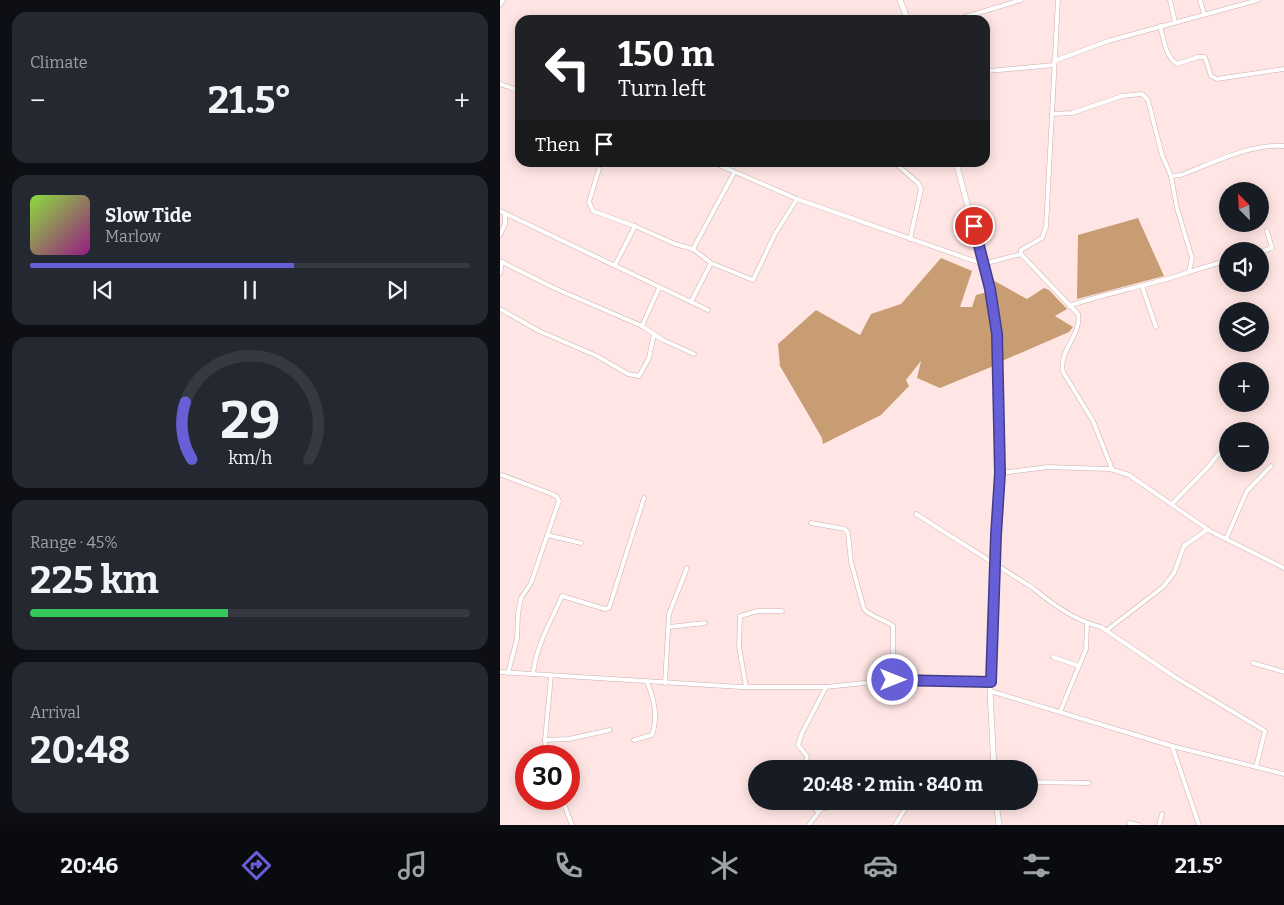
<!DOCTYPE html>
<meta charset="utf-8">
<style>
body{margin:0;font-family:Bitter,serif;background:#242831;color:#f1f3f6;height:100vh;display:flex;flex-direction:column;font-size:19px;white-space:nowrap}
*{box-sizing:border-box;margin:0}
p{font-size:16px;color:#9ea1a6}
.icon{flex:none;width:28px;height:28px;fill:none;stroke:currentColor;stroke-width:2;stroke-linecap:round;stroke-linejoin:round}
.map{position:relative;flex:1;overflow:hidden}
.panel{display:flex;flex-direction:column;gap:12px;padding:12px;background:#0d0f14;width:500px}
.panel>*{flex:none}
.guide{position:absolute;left:15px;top:15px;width:475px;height:152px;border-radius:15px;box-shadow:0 2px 12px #0003;background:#202124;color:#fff;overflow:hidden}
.needle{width:32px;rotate:336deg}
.controls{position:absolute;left:719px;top:182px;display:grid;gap:10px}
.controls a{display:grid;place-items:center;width:50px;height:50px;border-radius:50%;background:#171b24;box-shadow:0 2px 12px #0003;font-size:25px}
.speed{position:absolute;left:15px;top:745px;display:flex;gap:10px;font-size:25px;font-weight:700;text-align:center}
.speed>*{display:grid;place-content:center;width:65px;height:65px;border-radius:50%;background:#171b24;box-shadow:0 2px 12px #0003;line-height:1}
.speed .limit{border:8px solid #d22;background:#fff;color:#111}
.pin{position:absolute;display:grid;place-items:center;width:42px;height:42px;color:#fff;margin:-21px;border:2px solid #fff;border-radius:50%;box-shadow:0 1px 5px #0007}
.me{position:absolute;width:55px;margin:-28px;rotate:90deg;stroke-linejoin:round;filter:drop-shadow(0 0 4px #0008)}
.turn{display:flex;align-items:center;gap:18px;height:105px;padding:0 20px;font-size:22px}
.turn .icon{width:65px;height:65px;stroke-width:2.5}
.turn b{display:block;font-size:35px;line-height:42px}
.then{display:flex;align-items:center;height:48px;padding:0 20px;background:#0003;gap:10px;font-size:19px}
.big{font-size:38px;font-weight:700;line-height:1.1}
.panel .tile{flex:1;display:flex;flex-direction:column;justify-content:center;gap:8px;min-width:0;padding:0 18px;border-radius:15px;background:#242831}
.panel .dial{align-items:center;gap:0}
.dial svg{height:130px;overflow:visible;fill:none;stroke:#363941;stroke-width:7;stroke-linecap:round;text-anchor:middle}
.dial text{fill:#f1f3f6;stroke:none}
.song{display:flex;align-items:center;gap:15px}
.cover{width:60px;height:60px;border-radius:8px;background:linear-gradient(135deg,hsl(90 70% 55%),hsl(310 70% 35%))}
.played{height:5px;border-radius:2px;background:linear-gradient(90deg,#665fd8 60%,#363941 60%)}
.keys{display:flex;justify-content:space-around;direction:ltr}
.heat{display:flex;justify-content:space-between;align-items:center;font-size:28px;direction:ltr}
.charge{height:8px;border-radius:4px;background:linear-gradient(90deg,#34c759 45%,#363941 0)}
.trip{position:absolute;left:248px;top:760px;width:290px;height:50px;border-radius:25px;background:#171b24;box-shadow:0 2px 12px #0003;font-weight:700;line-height:50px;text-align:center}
.tab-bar{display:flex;height:80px;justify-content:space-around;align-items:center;background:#090b0e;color:#9ea1a6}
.tab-bar .icon{width:35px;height:35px}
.tab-bar .current{color:#665fd8}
.tab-bar b{font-size:22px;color:#f1f3f6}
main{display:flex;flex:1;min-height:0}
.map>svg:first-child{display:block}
</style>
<main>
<section class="panel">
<div class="tile"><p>Climate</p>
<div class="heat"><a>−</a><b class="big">21.5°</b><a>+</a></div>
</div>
<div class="tile">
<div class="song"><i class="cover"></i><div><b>Slow Tide</b><p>Marlow</p></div></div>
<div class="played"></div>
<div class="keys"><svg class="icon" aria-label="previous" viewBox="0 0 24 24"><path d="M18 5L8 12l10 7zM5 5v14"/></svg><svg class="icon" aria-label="pause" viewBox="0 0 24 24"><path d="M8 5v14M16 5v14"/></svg><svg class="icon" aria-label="next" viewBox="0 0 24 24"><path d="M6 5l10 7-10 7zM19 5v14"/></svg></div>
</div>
<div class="tile dial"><svg viewBox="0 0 100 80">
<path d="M14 69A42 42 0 1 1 86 69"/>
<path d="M14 69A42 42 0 0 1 10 34" stroke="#665fd8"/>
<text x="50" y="56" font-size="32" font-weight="700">29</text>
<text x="50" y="72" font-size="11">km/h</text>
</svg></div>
<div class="tile"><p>Range · 45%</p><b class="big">225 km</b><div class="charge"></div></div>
<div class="tile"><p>Arrival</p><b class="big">20:48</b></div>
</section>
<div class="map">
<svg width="784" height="825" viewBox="0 0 784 825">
<rect width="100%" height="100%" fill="#ffe6e4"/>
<g fill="#c89d74">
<path d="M 638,218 L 664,276 L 577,299 L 578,235 Z"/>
<path d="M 441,258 L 472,271 L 460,307 L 472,307 L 476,295 L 487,292 L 496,365 L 440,388 L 417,378 L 421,361 L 406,380 L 409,386 L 381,415 L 323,444 L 322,438 L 280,366 L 278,344 L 316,310 L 360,335 L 371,314 L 401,304 Z"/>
<path d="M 491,279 L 527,299 L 544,288 L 549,290 L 567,309 L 555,316 L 573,327 L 569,332 L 502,361 Z"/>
</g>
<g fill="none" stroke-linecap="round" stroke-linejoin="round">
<defs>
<g id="minor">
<path d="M 558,0 L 546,227 L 542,238 L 521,250 L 521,254 L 578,314 C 582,335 558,351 563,372 L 593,421 L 612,469"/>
<path d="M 670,0 L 675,22"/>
<path d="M 700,0 L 704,14"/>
<path d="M 0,5 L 3,0"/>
<path d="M 455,20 L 521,0"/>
<path d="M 660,26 C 664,39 665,56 677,64 L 698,57 L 705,57 L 711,76 L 717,79 L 784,69"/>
<path d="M 554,61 L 608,41 L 758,0"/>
<path d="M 488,71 L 554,65"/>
<path d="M 0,84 L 20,91"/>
<path d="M 552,114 L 572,113 L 622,96 L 642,94 L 648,100 L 662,155 L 671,176 L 681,175 C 713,163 749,144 784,146"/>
<path d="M 212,162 L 297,199 L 483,264 L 521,254"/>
<path d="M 394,162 L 418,183 L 421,189 L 410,239"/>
<path d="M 99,169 L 89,202 L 93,211 L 137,227 L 175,244 L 193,249 L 211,263 L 253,280 L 275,234 L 297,199"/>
<path d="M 671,176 L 677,208 L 692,258 L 689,272 L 728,260"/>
<path d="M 0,211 L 208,310"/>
<path d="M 0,235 L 5,224 L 5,214"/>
<path d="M 193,249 L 234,173"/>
<path d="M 760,252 L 772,248 L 767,231"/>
<path d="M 0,261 L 54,288 L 142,326 L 163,340 L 194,354"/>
<path d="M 115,265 L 135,226"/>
<path d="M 0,273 L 2,262"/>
<path d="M 642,286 L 656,327"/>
<path d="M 191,302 L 211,263"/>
<path d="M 569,306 C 609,292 649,286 689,272"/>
<path d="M 0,309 L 39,331 L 97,356 L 128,374 L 139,376 L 149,358 L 154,334"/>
<path d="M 142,326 L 159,288"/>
<path d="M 501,473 L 548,467 L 610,469 L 629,475 L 710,531 L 784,568"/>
<path d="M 2,475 L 52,494 L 57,497 L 59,501 L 31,583 L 21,598 L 18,613 L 17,639 L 8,673"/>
<path d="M 672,504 L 709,466 L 728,442"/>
<path d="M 416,514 L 533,588 C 553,605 576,621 601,627 L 675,677 L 765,731 L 756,767"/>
<path d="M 311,523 L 345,529 L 348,533 L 351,562 L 364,609 C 371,617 384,619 393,626 L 393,680"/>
<path d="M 47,535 L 81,543"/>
<path d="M 726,539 L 747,491 L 771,466"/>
<path d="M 169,627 L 205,623"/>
<path d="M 607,630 L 663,587 L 674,573 L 684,546 L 708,529"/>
<path d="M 553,657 L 579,666"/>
<path d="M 753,663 L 784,672"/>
<path d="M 0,672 L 241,687 L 326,687 L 393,680 L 491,682"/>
<path d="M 33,674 C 36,646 51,621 62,596 L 105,609 L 109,608 L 144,498"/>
<path d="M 165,683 L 169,614 L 187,568"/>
<path d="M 246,687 L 239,646 L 240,616 L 258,611 L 282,611"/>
<path d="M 490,691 L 672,746 L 784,774"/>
<path d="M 560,712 L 586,649 L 587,624"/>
<path d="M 45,740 L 69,739 L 110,730"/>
<path d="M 134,740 L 152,735 C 158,718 154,698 147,682"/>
<path d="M 672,746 L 699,825"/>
<path d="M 47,756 L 45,740 L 51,676"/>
<path d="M 305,769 L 307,756 L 298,745 L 302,733 L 326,687"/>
<path d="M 529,782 L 589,783"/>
<path d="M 62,799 L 72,825"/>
<path d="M 308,801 L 318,812"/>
<path d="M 629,823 L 638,825"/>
<path d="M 309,825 L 321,809 L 356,801"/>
<path d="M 395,825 L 410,801"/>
<path d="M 659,825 L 662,814"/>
</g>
<g id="tertiary">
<path d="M 400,0 L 408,20"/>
<path d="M 456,162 L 490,289 L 497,334 L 501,473 L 495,535 L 490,691 L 494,769"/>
<path d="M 496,801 L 499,825"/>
</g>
</defs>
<use href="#minor" stroke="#cbaeac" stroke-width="5"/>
<use href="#tertiary" stroke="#cbaeac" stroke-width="6"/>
<use href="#minor" stroke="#fff" stroke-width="4"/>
<use href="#tertiary" stroke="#fff" stroke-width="5"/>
</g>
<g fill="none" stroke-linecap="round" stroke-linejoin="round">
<defs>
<path id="route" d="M 393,680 L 491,682 L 496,535 L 500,473 L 497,334 L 490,289 L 474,226"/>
</defs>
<use href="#route" stroke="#423e8c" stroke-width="12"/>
<use href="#route" stroke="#665fd8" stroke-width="9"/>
</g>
</svg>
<div class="controls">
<a><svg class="needle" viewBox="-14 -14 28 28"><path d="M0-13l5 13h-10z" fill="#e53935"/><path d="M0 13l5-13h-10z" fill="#9ea1a6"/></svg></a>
<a><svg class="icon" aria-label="sound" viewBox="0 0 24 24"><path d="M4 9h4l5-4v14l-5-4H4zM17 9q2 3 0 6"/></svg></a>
<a><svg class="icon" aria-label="layers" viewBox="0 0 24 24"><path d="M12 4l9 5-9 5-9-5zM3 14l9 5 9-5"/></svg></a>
<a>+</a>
<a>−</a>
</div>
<div class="speed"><div class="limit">30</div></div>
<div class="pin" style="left:474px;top:226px;background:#d93025"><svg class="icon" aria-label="arrive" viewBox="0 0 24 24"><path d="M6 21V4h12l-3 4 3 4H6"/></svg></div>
<svg class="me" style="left:393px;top:680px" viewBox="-20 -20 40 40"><circle r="17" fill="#665fd8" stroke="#fff" stroke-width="3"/><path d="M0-11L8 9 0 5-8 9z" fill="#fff"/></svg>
<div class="trip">20:48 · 2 min · 840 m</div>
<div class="guide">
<div class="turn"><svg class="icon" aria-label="left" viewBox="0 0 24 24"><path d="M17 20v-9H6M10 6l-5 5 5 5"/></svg><div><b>150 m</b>Turn left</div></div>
<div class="then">Then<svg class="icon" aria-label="arrive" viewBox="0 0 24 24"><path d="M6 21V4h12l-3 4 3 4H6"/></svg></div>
</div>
</div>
</main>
<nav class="tab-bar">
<b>20:46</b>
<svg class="icon current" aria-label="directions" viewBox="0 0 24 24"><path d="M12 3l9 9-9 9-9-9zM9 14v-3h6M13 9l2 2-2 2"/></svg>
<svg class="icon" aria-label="music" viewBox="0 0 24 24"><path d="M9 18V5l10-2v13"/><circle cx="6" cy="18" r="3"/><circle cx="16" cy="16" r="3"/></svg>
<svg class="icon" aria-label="phone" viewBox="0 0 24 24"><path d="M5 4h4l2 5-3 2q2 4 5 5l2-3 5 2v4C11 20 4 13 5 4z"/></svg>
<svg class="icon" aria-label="climate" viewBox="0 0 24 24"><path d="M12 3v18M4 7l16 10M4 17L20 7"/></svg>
<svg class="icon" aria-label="car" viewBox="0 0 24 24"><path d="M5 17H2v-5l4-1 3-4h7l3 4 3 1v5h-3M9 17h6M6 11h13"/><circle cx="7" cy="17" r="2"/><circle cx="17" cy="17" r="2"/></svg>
<svg class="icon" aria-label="filters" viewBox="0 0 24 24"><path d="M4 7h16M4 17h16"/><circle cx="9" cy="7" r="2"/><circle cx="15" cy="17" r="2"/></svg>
<b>21.5°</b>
</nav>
